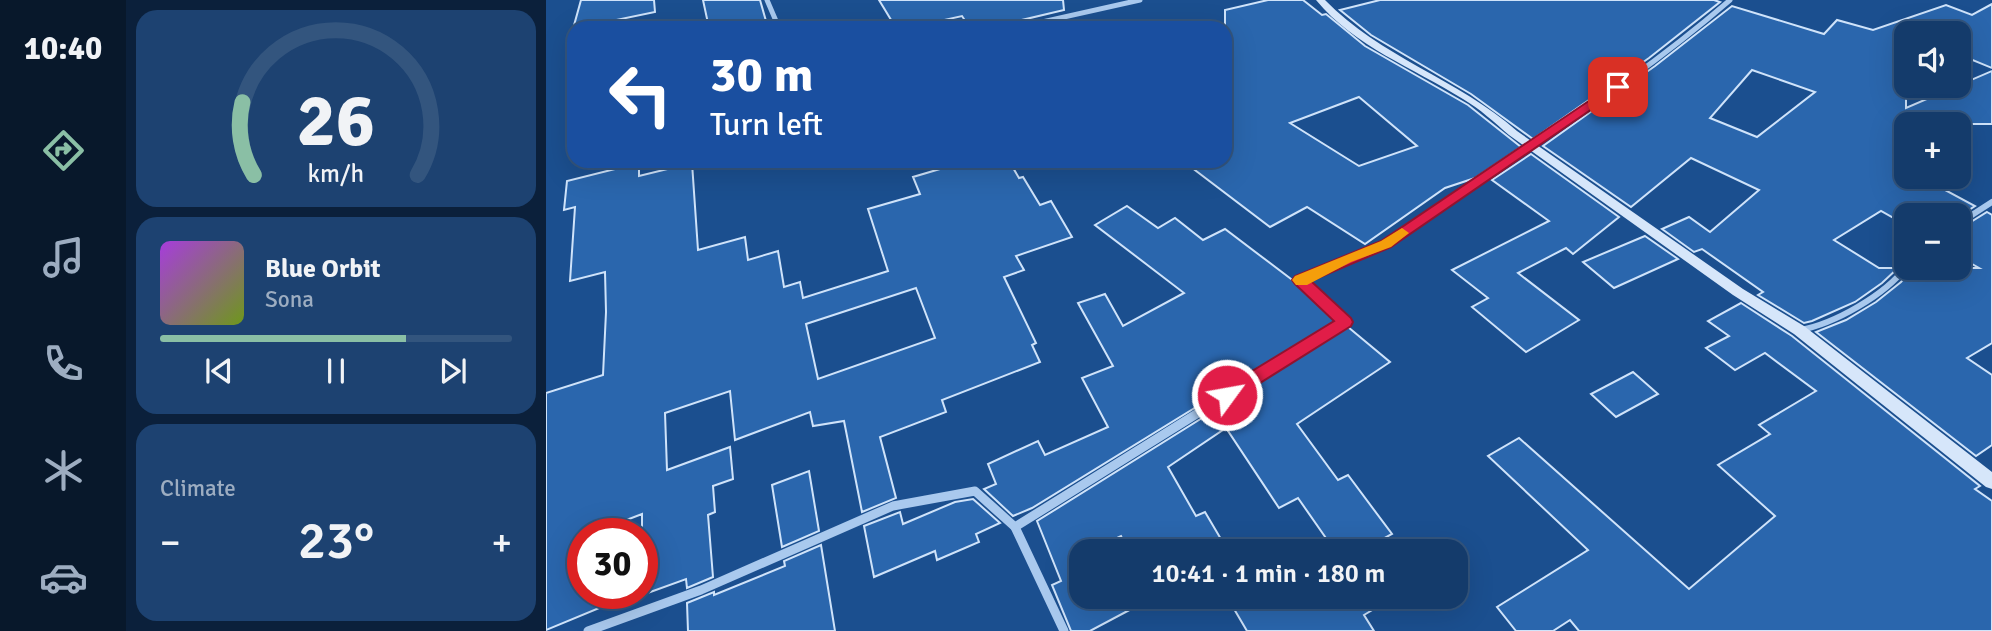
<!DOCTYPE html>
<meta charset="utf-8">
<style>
body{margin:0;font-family:Signika,sans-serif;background:#1d4271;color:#f1f3f6;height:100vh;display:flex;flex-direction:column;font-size:26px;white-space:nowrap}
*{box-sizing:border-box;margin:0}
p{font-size:23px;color:#9dadc1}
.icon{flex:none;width:38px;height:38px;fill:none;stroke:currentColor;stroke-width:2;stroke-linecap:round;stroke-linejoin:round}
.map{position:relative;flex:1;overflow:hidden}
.details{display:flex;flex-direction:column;gap:10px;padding:10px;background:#0b203b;width:420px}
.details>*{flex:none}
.top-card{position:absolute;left:21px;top:21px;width:665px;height:147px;border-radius:21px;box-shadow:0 7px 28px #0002,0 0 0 2px #33557e;background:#1a4fa0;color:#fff;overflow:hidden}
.fabs{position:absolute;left:1348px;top:21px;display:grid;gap:14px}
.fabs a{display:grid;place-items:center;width:77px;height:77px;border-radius:14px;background:#143b6b;box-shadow:0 7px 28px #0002,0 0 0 2px #33557e;font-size:35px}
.speed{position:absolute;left:21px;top:518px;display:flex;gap:14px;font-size:35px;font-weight:700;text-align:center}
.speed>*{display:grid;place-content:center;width:91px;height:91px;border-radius:50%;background:#143b6b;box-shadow:0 7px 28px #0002,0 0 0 2px #33557e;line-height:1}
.speed .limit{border:10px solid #d22;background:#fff;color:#111}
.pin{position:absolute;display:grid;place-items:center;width:60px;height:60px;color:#fff;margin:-30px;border-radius:14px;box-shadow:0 4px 10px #0006}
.me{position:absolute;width:77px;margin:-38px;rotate:58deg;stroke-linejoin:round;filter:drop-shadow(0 0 5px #0008)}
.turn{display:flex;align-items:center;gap:24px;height:147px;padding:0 28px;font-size:32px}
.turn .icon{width:91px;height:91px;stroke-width:2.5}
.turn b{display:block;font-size:49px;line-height:60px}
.big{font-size:52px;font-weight:600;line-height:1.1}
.details .card{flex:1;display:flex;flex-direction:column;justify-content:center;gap:10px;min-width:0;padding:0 24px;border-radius:21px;background:#1d4271}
.details .dial{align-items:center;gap:0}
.dial svg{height:182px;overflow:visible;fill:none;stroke:#33557e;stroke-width:7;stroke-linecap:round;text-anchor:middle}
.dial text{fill:#f1f3f6;stroke:none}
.song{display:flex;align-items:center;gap:21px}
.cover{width:84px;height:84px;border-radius:10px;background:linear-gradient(135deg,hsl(280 70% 55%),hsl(80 70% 35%))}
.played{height:7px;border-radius:4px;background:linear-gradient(90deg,#8abfa5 70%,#33557e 70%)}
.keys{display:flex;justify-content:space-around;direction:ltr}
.heat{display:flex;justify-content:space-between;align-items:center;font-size:38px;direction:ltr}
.trip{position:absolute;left:523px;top:539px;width:399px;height:70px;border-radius:21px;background:#143b6b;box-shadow:0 7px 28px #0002,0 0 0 2px #33557e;font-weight:600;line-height:70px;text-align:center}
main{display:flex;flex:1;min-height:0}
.tab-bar{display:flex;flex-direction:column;width:126px;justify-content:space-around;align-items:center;background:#08182b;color:#9dadc1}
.tab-bar .icon{width:49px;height:49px}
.tab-bar .current{color:#8abfa5}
.tab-bar b{font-size:32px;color:#f1f3f6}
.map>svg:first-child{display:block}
</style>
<main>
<nav class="tab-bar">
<b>10:40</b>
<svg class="icon current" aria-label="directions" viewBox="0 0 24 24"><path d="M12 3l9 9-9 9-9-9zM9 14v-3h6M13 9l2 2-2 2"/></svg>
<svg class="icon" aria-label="music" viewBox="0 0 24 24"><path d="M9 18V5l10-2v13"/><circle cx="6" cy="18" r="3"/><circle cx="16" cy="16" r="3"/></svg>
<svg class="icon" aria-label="phone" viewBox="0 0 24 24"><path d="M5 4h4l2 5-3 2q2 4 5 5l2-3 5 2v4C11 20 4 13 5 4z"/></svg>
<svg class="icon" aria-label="climate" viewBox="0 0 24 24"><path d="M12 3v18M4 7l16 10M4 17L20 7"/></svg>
<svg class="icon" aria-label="car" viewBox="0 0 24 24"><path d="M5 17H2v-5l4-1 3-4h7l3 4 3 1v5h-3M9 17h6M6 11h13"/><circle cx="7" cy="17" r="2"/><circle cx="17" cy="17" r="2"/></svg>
</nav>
<section class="details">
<div class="card dial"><svg viewBox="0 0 100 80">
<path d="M14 69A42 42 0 1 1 86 69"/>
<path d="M14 69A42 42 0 0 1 9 37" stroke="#8abfa5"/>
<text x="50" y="56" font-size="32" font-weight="700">26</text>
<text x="50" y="72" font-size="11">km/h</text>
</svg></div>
<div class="card">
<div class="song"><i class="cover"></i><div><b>Blue Orbit</b><p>Sona</p></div></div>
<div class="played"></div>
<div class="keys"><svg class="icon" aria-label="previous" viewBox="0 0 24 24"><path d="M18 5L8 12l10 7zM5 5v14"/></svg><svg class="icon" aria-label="pause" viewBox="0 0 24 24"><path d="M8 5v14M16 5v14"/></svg><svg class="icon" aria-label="next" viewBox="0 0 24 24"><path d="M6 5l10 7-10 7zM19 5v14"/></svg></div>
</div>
<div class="card"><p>Climate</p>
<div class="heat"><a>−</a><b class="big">23°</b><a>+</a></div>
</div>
</section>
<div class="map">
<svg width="1446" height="631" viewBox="0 0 1446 631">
<rect width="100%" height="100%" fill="#1b4f8f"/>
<g fill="#2a66ad" stroke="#cfe3fa" stroke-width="2" fill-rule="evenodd">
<path d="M 35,0 L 108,0 L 109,12 L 27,29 Z"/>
<path d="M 157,0 L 214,0 L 222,28 L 163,28 Z"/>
<path d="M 333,0 L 517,0 L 518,10 L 442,28 L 424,28 L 416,16 L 362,28 L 350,28 Z"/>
<path d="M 722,0 L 757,0 L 776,15 L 780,14 L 819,46 L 922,105 L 975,147 L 929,178 L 899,188 L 819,244 L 761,207 L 724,227 L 637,161 L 679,161 L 679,10 ZM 813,97 L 871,146 L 813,166 L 744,123 Z"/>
<path d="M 834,0 L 1168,0 L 1174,2 L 1103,58 L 987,139 L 925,94 L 825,35 L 794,10 Z"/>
<path d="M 1446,4 L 1446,68 L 1412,54 L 1412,33 L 1360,32 L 1360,108 L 1446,71 L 1446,124 L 1360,124 L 1360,177 L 1375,177 L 1429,206 L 1412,217 L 1360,215 L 1360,225 L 1335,211 L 1288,240 L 1333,268 L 1352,268 L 1336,283 L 1309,302 L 1266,321 L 1258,323 L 1212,295 L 1217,292 L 1156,249 L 1148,252 L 1116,229 L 1143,217 L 1164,232 L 1213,190 L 1145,158 L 1085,207 L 997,146 L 1109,66 L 1186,6 L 1278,34 L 1291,20 L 1327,30 L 1400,5 L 1426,15 ZM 1206,70 L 1269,92 L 1211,137 L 1164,118 Z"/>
<path d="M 985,154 L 1073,217 L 1027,254 L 1020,248 L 972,273 L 1033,320 L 980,352 L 926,307 L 942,298 L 906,270 L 1003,221 L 946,180 Z"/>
<path d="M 421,161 L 463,161 L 473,178 L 477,177 L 494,205 L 505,201 L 526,237 L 470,256 L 478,270 L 458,277 L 490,343 L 486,345 L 494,362 L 396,400 L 400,412 L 334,437 L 350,498 L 316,512 L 298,421 L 267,426 L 264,412 L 189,440 L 184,391 L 119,413 L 121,470 L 184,447 L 187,479 L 167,486 L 169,512 L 162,515 L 167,577 L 141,588 L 140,579 L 96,595 L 96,514 L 44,534 L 37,534 L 37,593 L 87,594 L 0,630 L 0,393 L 57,375 L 60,312 L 59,272 L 24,281 L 29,207 L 18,210 L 21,181 L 93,163 L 93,176 L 146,163 L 152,250 L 199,237 L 202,260 L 232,251 L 238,287 L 254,282 L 257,298 L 342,271 L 322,209 L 374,194 L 367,177 ZM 370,288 L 389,338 L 272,379 L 260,324 Z"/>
<path d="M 581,206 L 612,228 L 629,218 L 657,240 L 679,229 L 749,282 L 790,321 L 486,508 L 467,516 L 438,489 L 450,484 L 442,464 L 492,441 L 499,455 L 562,427 L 536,378 L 567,366 L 532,303 L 559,294 L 577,326 L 638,293 L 549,225 Z"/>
<path d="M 1441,212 L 1446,215 L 1446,343 L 1421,358 L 1446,375 L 1446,445 L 1430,456 L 1270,332 L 1300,320 L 1330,302 L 1355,282 L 1366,268 L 1433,268 L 1412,256 L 1412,230 Z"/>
<path d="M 1099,236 L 1132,259 L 1068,288 L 1037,262 Z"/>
<path d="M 1195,303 L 1246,336 L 1434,486 L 1429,489 L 1446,501 L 1446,631 L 1033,631 L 1024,620 L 1007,631 L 970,631 L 951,607 L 1042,550 L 942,456 L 973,438 L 1143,589 L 1229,516 L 1172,465 L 1224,434 L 1213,425 L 1270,391 L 1219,353 L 1189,370 L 1160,348 L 1183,336 L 1162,321 Z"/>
<path d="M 802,327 L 844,362 L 751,424 L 792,480 L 802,475 L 846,534 L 815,551 L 789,551 L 752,498 L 733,508 L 680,428 L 622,467 L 650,516 L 659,512 L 682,551 L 582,551 L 575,536 L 543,551 L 536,551 L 536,597 L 608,597 L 544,631 L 525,631 L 506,585 L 515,581 L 491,521 Z"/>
<path d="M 1087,372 L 1112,394 L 1070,417 L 1045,394 Z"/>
<path d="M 263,471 L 273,531 L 236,547 L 226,485 Z"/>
<path d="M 427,499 L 454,523 L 430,534 L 433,542 L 391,560 L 389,551 L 328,577 L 318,526 L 354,512 L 357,524 L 409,502 Z"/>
<path d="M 275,545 L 289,631 L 142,631 L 141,603 L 168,592 L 168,595 L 239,566 L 238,561 Z"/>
<path d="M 681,597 L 848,597 L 818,615 L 828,631 L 701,631 Z"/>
</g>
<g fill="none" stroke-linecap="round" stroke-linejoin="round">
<g stroke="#a9c9ee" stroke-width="5">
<path d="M 221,0 L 233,28"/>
<path d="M 469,28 L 594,0"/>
<path d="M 970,157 C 1044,108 1117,58 1184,0"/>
</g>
<g stroke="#a9c9ee" stroke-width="6">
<path d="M 1412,224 L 1446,202"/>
<path d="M 1254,330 C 1288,324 1339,295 1360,267"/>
<path d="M 735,362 L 799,322 L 754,280 L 840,244 L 973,155"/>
</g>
<g stroke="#a9c9ee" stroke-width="9">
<path d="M 469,527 L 737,360"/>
<path d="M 42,631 L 155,590 L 347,506 L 429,491 L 469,527 L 518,631"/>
</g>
<path fill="#d6e6fa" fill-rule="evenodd" d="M 770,0 L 779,0 C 834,57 912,79 971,131 L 1197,289 L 1258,326 L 1446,472 L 1446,489 L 1440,487 L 1248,334 L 1187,295 L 963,135 C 948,122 934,109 917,99 C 866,67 809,47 770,0 Z"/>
</g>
<path fill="#e11d48" stroke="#92132f" stroke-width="2" d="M 1068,84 L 1078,87 L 845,247 L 765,281 L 805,318 L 807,322 L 805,326 L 687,400 L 675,400 L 672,395 L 675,390 L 788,321 L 749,284 L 746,280 L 749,276 L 835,241 Z"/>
<path fill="#f59e0b" d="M 856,228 L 863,233 L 845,247 L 805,262 L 761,285 L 750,285 L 746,280 L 749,276 L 835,241 Z"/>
</svg>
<div class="fabs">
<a><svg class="icon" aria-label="sound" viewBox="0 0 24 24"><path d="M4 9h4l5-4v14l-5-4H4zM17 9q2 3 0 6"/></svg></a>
<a>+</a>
<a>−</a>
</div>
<div class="speed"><div class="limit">30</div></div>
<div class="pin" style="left:1072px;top:87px;background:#d93025"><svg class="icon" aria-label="arrive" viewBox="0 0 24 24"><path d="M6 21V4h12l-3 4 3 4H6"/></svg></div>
<svg class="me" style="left:681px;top:395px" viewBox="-20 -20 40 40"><circle r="17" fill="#e11d48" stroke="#fff" stroke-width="3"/><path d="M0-11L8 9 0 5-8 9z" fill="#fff"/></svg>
<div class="trip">10:41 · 1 min · 180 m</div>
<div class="top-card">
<div class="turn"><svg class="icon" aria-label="left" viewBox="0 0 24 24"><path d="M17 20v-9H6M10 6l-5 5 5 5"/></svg><div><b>30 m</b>Turn left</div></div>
</div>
</div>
</main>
